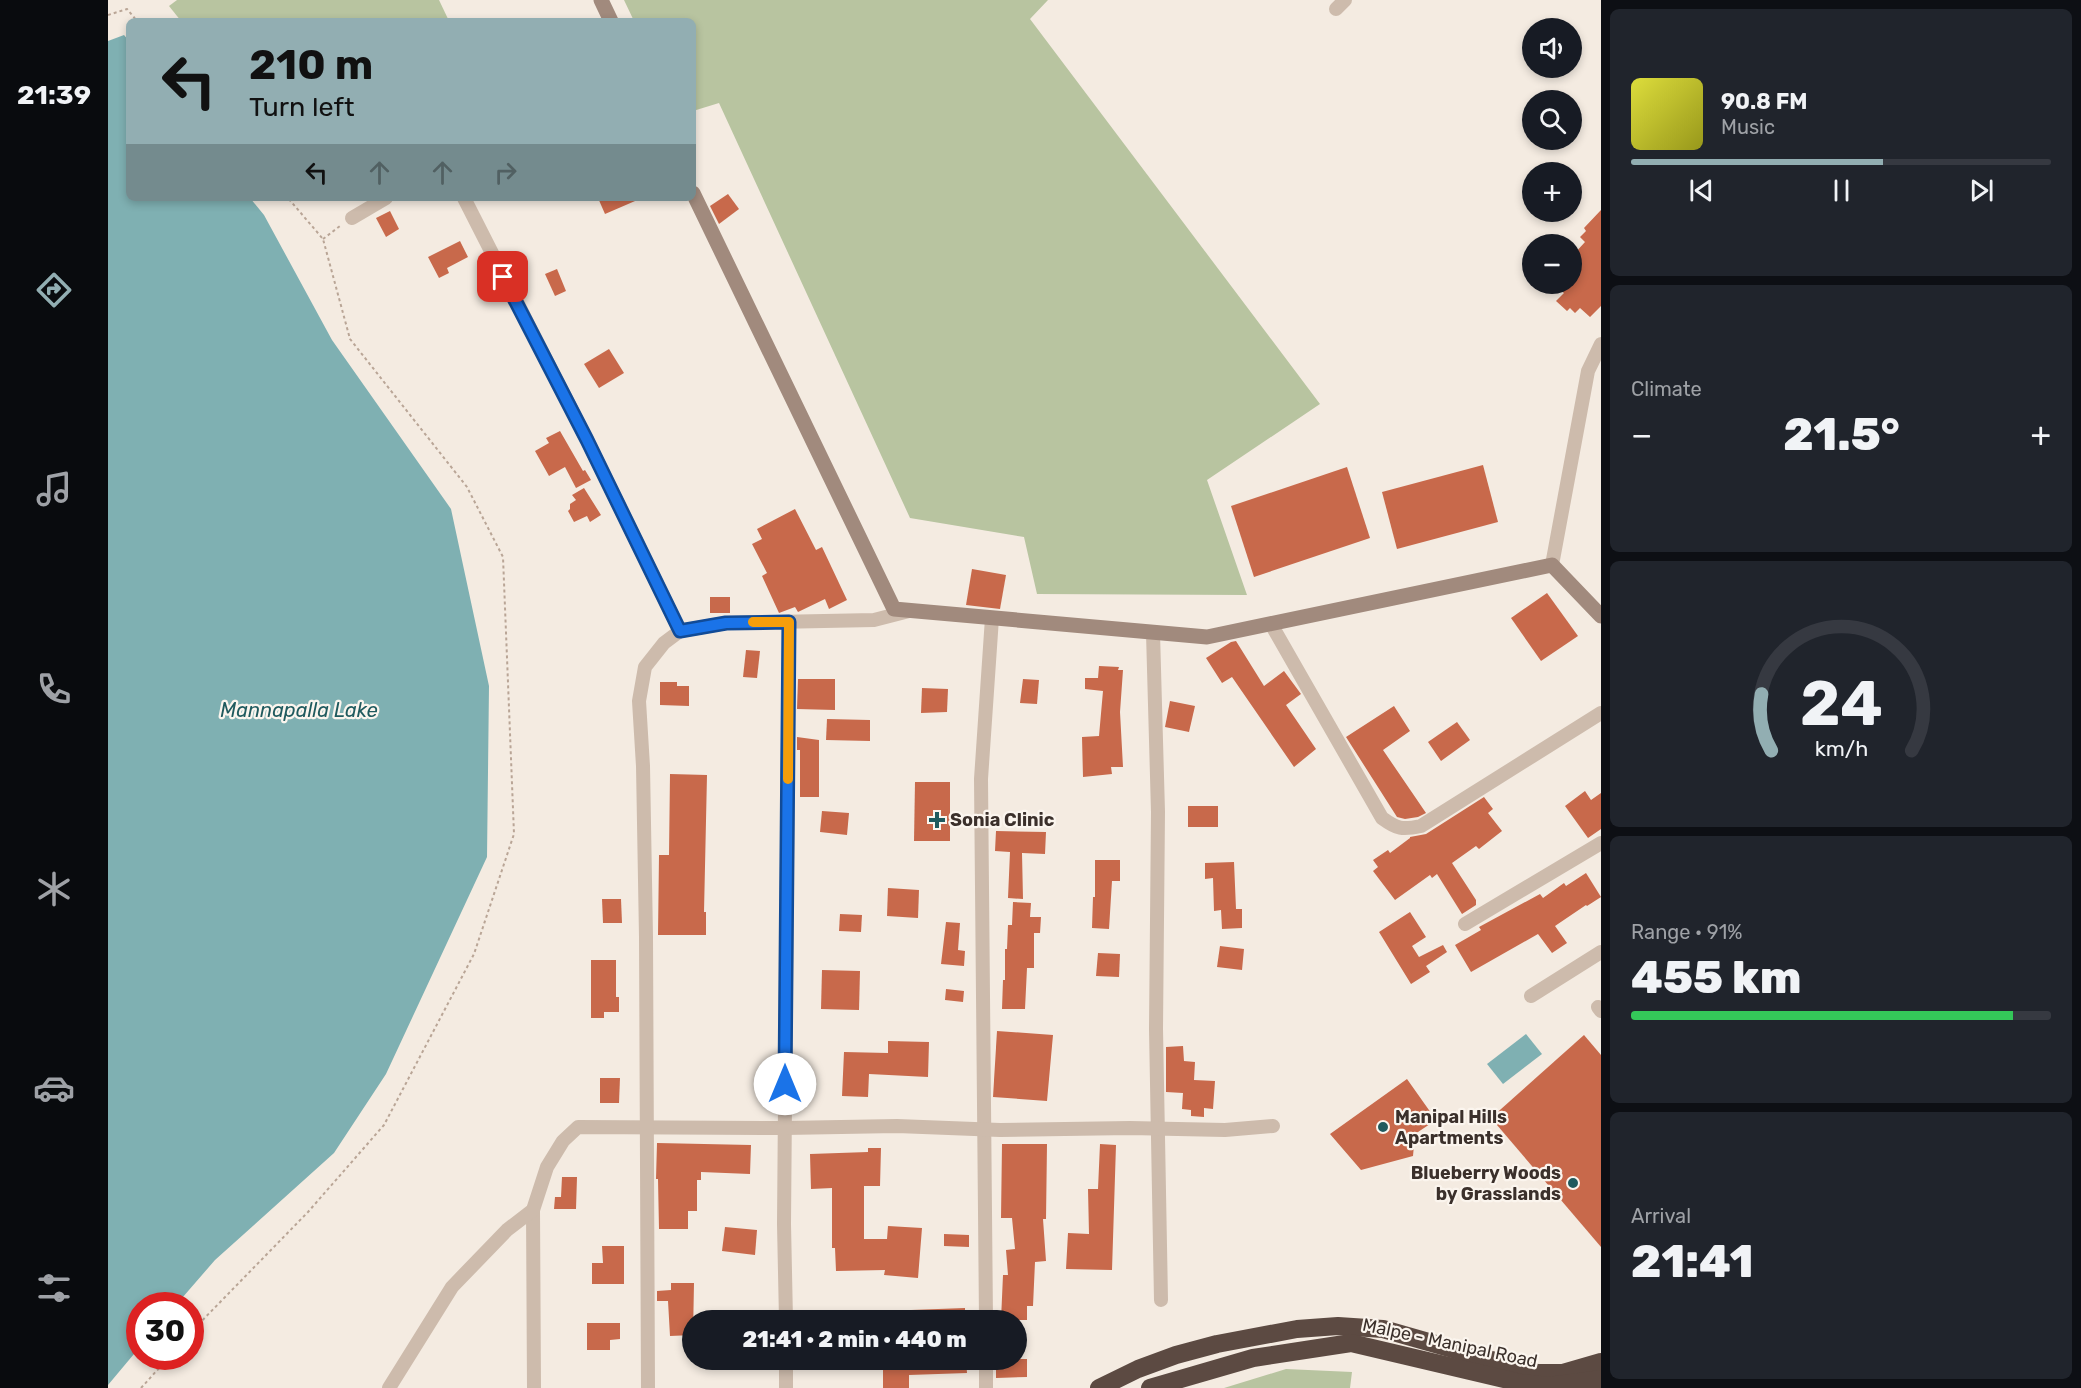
<!DOCTYPE html>
<meta charset="utf-8">
<style>
body{margin:0;font-family:Rubik,sans-serif;background:#20242c;color:#f1f3f6;height:100vh;display:flex;flex-direction:column;font-size:22px;white-space:nowrap}
*{box-sizing:border-box;margin:0}
p{font-size:20px;color:#9ea1a6}
.icon{flex:none;width:33px;height:33px;fill:none;stroke:currentColor;stroke-width:2;stroke-linecap:round;stroke-linejoin:round}
.map{position:relative;flex:1;overflow:hidden}
.details{display:flex;flex-direction:column;gap:9px;padding:9px;background:#0d0f14;width:480px}
.details>*{flex:none}
.guide{position:absolute;left:18px;top:18px;width:570px;height:183px;border-radius:9px;box-shadow:0 3px 9px #0003;background:#92aeb2;color:#111;overflow:hidden}
.buttons{position:absolute;left:1414px;top:18px;display:grid;gap:12px}
.buttons a{display:grid;place-items:center;width:60px;height:60px;border-radius:50%;background:#171b24;box-shadow:0 3px 9px #0003;font-size:30px}
.speed{position:absolute;left:18px;top:1292px;display:flex;gap:12px;font-size:30px;font-weight:700;text-align:center}
.speed>*{display:grid;place-content:center;width:78px;height:78px;border-radius:50%;background:#171b24;box-shadow:0 3px 9px #0003;line-height:1}
.speed .limit{border:9px solid #d22;background:#fff;color:#111}
.pin{position:absolute;display:grid;place-items:center;width:51px;height:51px;color:#fff;margin:-26px;border-radius:12px;box-shadow:0 3px 9px #0006}
.me{position:absolute;width:66px;margin:-33px;rotate:0deg;stroke-linejoin:round;filter:drop-shadow(0 0 4px #0008)}
.turn{display:flex;align-items:center;gap:21px;height:126px;padding:0 24px;font-size:27px}
.turn .icon{width:78px;height:78px;stroke-width:2.5}
.turn b{display:block;font-size:42px;line-height:51px}
.lanes{display:flex;align-items:center;height:57px;padding:0 24px;background:#0003;justify-content:center;gap:30px;direction:ltr}
.lanes .off{opacity:.35}
.big{font-size:45px;font-weight:800;line-height:1.1}
.details .widget{flex:1;display:flex;flex-direction:column;justify-content:center;gap:9px;min-width:0;padding:0 21px;border-radius:9px;background:#20242c}
.details .dial{align-items:center;gap:0}
.dial svg{height:156px;overflow:visible;fill:none;stroke:#363941;stroke-width:7;stroke-linecap:round;text-anchor:middle}
.dial text{fill:#f1f3f6;stroke:none}
.song{display:flex;align-items:center;gap:18px}
.cover{width:72px;height:72px;border-radius:9px;background:linear-gradient(135deg,hsl(60 70% 55%),hsl(60 70% 35%))}
.played{height:6px;border-radius:3px;background:linear-gradient(90deg,#92aeb2 60%,#363941 60%)}
.keys{display:flex;justify-content:space-around;direction:ltr}
.heat{display:flex;justify-content:space-between;align-items:center;font-size:33px;direction:ltr}
.charge{height:9px;border-radius:4px;background:linear-gradient(90deg,#34c759 91%,#363941 0)}
.trip{position:absolute;left:574px;top:1310px;width:345px;height:60px;border-radius:30px;background:#171b24;box-shadow:0 3px 9px #0003;font-weight:800;line-height:60px;text-align:center}
main{display:flex;flex:1;min-height:0}
.menu{display:flex;flex-direction:column;width:108px;justify-content:space-around;align-items:center;background:#090b0e;color:#9ea1a6}
.menu .icon{width:42px;height:42px}
.menu .active{color:#92aeb2}
.menu b{font-size:27px;color:#f1f3f6}
.map>svg:first-child{display:block}
</style>
<main>
<nav class="menu">
<b>21:39</b>
<svg class="icon active" aria-label="directions" viewBox="0 0 24 24"><path d="M12 3l9 9-9 9-9-9zM9 14v-3h6M13 9l2 2-2 2"/></svg>
<svg class="icon" aria-label="music" viewBox="0 0 24 24"><path d="M9 18V5l10-2v13"/><circle cx="6" cy="18" r="3"/><circle cx="16" cy="16" r="3"/></svg>
<svg class="icon" aria-label="phone" viewBox="0 0 24 24"><path d="M5 4h4l2 5-3 2q2 4 5 5l2-3 5 2v4C11 20 4 13 5 4z"/></svg>
<svg class="icon" aria-label="climate" viewBox="0 0 24 24"><path d="M12 3v18M4 7l16 10M4 17L20 7"/></svg>
<svg class="icon" aria-label="car" viewBox="0 0 24 24"><path d="M5 17H2v-5l4-1 3-4h7l3 4 3 1v5h-3M9 17h6M6 11h13"/><circle cx="7" cy="17" r="2"/><circle cx="17" cy="17" r="2"/></svg>
<svg class="icon" aria-label="filters" viewBox="0 0 24 24"><path d="M4 7h16M4 17h16"/><circle cx="9" cy="7" r="2"/><circle cx="15" cy="17" r="2"/></svg>
</nav>
<div class="map">
<svg width="1493" height="1388" viewBox="0 0 1493 1388">
<rect width="100%" height="100%" fill="#f4ebe1"/>
<g fill="#b8c4a0">
<path d="M 69,0 L 331,0 L 341,21 L 73,21 L 61,6 Z"/>
<path d="M 516,0 L 940,0 L 922,19 L 1212,404 L 1099,480 L 1139,595 L 929,594 L 916,537 L 802,518 L 611,103 L 585,111 L 585,21 L 526,21 Z"/>
<path d="M 1178,1369 L 1244,1372 L 1242,1388 L 1116,1388 Z"/>
</g>
<g fill="#7fb0b2">
<path d="M 16,35 L 21,41 L 21,198 L 142,198 L 156,215 L 224,340 L 343,509 L 381,686 L 379,857 L 278,1074 L 226,1153 L 107,1260 L 68,1305 L 32,1305 L 31,1348 L 0,1385 L 0,41 Z"/>
<path d="M 1418,1034 L 1434,1054 L 1395,1084 L 1379,1064 Z"/>
</g>
<g fill="#c8694b">
<path d="M 620,194 L 631,209 L 611,224 L 602,206 Z"/>
<path d="M 490,198 L 534,198 L 497,214 Z"/>
<path d="M 1493,210 L 1493,306 L 1482,317 L 1472,308 L 1467,313 L 1462,308 L 1459,311 L 1448,301 L 1456,293 L 1445,284 L 1464,284 L 1464,267 L 1471,259 L 1466,254 L 1477,242 L 1472,237 L 1478,231 L 1476,228 Z"/>
<path d="M 282,211 L 291,229 L 278,237 L 268,218 Z"/>
<path d="M 352,241 L 360,257 L 339,268 L 341,273 L 331,278 L 320,257 Z"/>
<path d="M 449,269 L 458,291 L 447,296 L 437,274 Z"/>
<path d="M 501,349 L 516,373 L 491,388 L 476,364 Z"/>
<path d="M 452,431 L 475,471 L 477,470 L 483,480 L 468,488 L 457,467 L 441,476 L 427,451 L 441,443 L 438,438 Z"/>
<path d="M 1375,465 L 1390,522 L 1289,549 L 1274,492 Z"/>
<path d="M 1239,467 L 1262,538 L 1146,577 L 1123,506 Z"/>
<path d="M 476,488 L 493,515 L 482,522 L 479,516 L 466,522 L 460,511 L 462,509 L 462,504 L 468,500 L 464,495 Z"/>
<path d="M 687,509 L 708,550 L 714,547 L 739,600 L 721,609 L 717,599 L 690,612 L 687,607 L 671,613 L 654,576 L 659,573 L 644,544 L 654,539 L 649,529 Z"/>
<path d="M 864,569 L 898,575 L 892,609 L 858,605 Z"/>
<path d="M 1439,593 L 1470,636 L 1433,661 L 1403,618 Z"/>
<rect x="602" y="597" width="20" height="16"/>
<path d="M 1128,641 L 1156,686 L 1176,671 L 1193,694 L 1178,705 L 1208,749 L 1186,767 L 1124,677 L 1114,683 L 1098,658 L 1123,642 Z"/>
<path d="M 638,650 L 652,651 L 649,678 L 635,677 Z"/>
<path d="M 991,666 L 1011,667 L 1010,670 L 1015,670 L 1012,712 L 1015,767 L 1003,767 L 1004,774 L 975,777 L 974,737 L 991,736 L 995,691 L 977,689 L 977,678 L 990,678 Z"/>
<path d="M 690,679 L 727,679 L 727,710 L 689,709 Z"/>
<path d="M 915,679 L 931,680 L 929,704 L 912,703 Z"/>
<path d="M 552,682 L 569,682 L 569,686 L 581,686 L 581,706 L 552,705 Z"/>
<path d="M 814,688 L 840,689 L 839,712 L 813,713 Z"/>
<path d="M 1062,701 L 1087,706 L 1081,732 L 1057,727 Z"/>
<path d="M 1286,706 L 1302,731 L 1275,750 L 1318,813 L 1310,817 L 1297,819 L 1289,817 L 1238,737 Z"/>
<path d="M 719,719 L 762,720 L 762,741 L 718,740 Z"/>
<path d="M 1349,722 L 1362,740 L 1333,761 L 1320,742 Z"/>
<path d="M 689,737 L 711,740 L 711,797 L 692,797 L 692,750 L 689,750 Z"/>
<path d="M 562,774 L 599,775 L 596,912 L 598,912 L 598,935 L 550,935 L 551,855 L 561,855 Z"/>
<path d="M 807,782 L 842,782 L 842,841 L 806,841 Z"/>
<path d="M 1477,791 L 1483,800 L 1493,793 L 1493,829 L 1480,838 L 1457,806 Z"/>
<path d="M 1376,797 L 1385,809 L 1380,813 L 1394,831 L 1371,849 L 1368,846 L 1344,863 L 1368,900 L 1368,905 L 1354,914 L 1329,874 L 1324,878 L 1322,875 L 1287,900 L 1265,871 L 1270,867 L 1265,860 L 1280,850 L 1282,853 L 1302,838 L 1302,837 L 1318,834 Z"/>
<rect x="1080" y="806" width="30" height="21"/>
<path d="M 714,811 L 741,813 L 739,835 L 712,832 Z"/>
<path d="M 888,831 L 938,832 L 937,854 L 914,853 L 915,899 L 900,898 L 902,852 L 887,851 Z"/>
<path d="M 987,860 L 1012,860 L 1012,881 L 1004,881 L 1001,929 L 984,928 L 985,897 L 987,897 Z"/>
<path d="M 1126,862 L 1128,909 L 1134,909 L 1134,928 L 1114,929 L 1113,910 L 1106,911 L 1105,878 L 1097,879 L 1097,863 Z"/>
<path d="M 1478,873 L 1493,897 L 1479,906 L 1478,905 L 1447,926 L 1459,943 L 1444,953 L 1430,934 L 1363,972 L 1347,945 L 1373,930 L 1371,927 L 1432,894 L 1435,898 L 1456,883 L 1458,886 Z"/>
<path d="M 780,888 L 811,890 L 810,918 L 779,916 Z"/>
<path d="M 494,899 L 513,899 L 514,923 L 495,923 Z"/>
<path d="M 905,902 L 923,903 L 922,917 L 933,917 L 932,933 L 926,933 L 926,968 L 919,968 L 917,1009 L 894,1009 L 895,980 L 897,980 L 897,949 L 899,949 L 900,925 L 904,925 Z"/>
<path d="M 1302,912 L 1318,937 L 1304,946 L 1311,957 L 1335,945 L 1339,952 L 1318,966 L 1322,972 L 1303,984 L 1271,932 Z"/>
<path d="M 732,914 L 754,915 L 753,932 L 731,931 Z"/>
<path d="M 838,922 L 852,923 L 850,950 L 857,951 L 856,966 L 833,964 Z"/>
<path d="M 1112,946 L 1136,949 L 1134,970 L 1109,967 Z"/>
<path d="M 990,953 L 1012,954 L 1011,977 L 988,976 Z"/>
<path d="M 483,960 L 508,960 L 508,997 L 511,997 L 511,1012 L 496,1012 L 496,1018 L 483,1018 Z"/>
<path d="M 714,970 L 752,971 L 751,1010 L 713,1009 Z"/>
<path d="M 838,989 L 856,991 L 855,1002 L 837,1000 Z"/>
<path d="M 889,1031 L 945,1035 L 939,1101 L 885,1097 Z"/>
<path d="M 1476,1035 L 1493,1055 L 1493,1247 L 1383,1118 Z"/>
<path d="M 780,1041 L 821,1042 L 820,1077 L 761,1074 L 760,1097 L 734,1096 L 736,1052 L 780,1053 Z"/>
<path d="M 1075,1046 L 1076,1061 L 1087,1062 L 1086,1080 L 1107,1081 L 1105,1109 L 1096,1108 L 1096,1117 L 1083,1116 L 1083,1110 L 1074,1109 L 1075,1093 L 1058,1092 L 1058,1047 Z"/>
<path d="M 492,1078 L 512,1078 L 511,1103 L 492,1103 Z"/>
<path d="M 1299,1079 L 1328,1120 L 1307,1134 L 1305,1156 L 1253,1170 L 1222,1134 Z"/>
<path d="M 549,1143 L 643,1145 L 642,1174 L 593,1172 L 593,1180 L 589,1180 L 589,1211 L 580,1211 L 580,1229 L 551,1229 L 550,1179 L 548,1179 Z"/>
<path d="M 894,1144 L 939,1144 L 938,1219 L 935,1219 L 938,1261 L 927,1262 L 925,1306 L 919,1306 L 919,1320 L 893,1320 L 895,1275 L 900,1275 L 898,1250 L 907,1249 L 904,1218 L 893,1218 Z"/>
<path d="M 992,1144 L 1008,1145 L 1004,1270 L 958,1269 L 960,1233 L 981,1234 L 980,1189 L 990,1189 Z"/>
<path d="M 760,1148 L 773,1148 L 772,1186 L 756,1186 L 756,1239 L 779,1239 L 780,1226 L 814,1228 L 810,1278 L 776,1275 L 777,1270 L 728,1271 L 727,1248 L 724,1248 L 724,1188 L 703,1189 L 702,1154 L 760,1152 Z"/>
<path d="M 454,1177 L 469,1177 L 468,1209 L 446,1209 L 447,1197 L 453,1197 Z"/>
<path d="M 617,1227 L 649,1230 L 647,1255 L 614,1251 Z"/>
<path d="M 836,1234 L 861,1235 L 861,1247 L 836,1246 Z"/>
<path d="M 494,1246 L 516,1246 L 516,1284 L 484,1284 L 484,1263 L 495,1263 Z"/>
<path d="M 563,1283 L 586,1283 L 585,1335 L 562,1336 L 560,1301 L 549,1301 L 549,1291 L 563,1290 Z"/>
<path d="M 857,1308 L 857,1320 L 804,1320 L 803,1310 Z"/>
<path d="M 479,1323 L 512,1323 L 512,1339 L 502,1340 L 502,1350 L 479,1350 Z"/>
<path d="M 775,1359 L 858,1359 L 859,1373 L 801,1375 L 801,1388 L 775,1388 Z"/>
<path d="M 888,1359 L 919,1359 L 919,1377 L 888,1378 Z"/>
</g>
<g fill="none" stroke-linecap="round" stroke-linejoin="round">
<g stroke="#b9a596" stroke-width="2" stroke-dasharray="3 3" stroke-linecap="butt">
<path d="M 0,15 L 19,9 L 29,21"/>
<path d="M 215,239 L 232,226"/>
<path d="M 82,1333 L 200,1212 L 276,1125 L 366,954 L 406,834 L 395,557 L 359,487 L 242,339 L 215,239 L 180,198"/>
<path d="M 33,1388 L 62,1356"/>
</g>
<g stroke="#cdbbac" stroke-width="14">
<path d="M 1228,9 L 1237,0"/>
<path d="M 356,198 L 479,440 L 572,631"/>
<path d="M 244,218 L 278,198"/>
<path d="M 1444,565 L 1480,371 L 1493,344"/>
<path d="M 1163,624 L 1274,818 C 1289,829 1294,830 1313,826 L 1493,713"/>
<path d="M 1045,633 L 1050,812 L 1048,1029 L 1053,1300"/>
<path d="M 1357,924 L 1493,843"/>
<path d="M 1423,996 L 1493,952"/>
<path d="M 1490,1007 L 1493,1011"/>
<path d="M 425,1210 L 426,1388"/>
<path d="M 678,1320 L 676,1224 L 681,622"/>
<path d="M 878,1320 L 873,779 L 884,618"/>
<path d="M 281,1388 L 344,1287 L 399,1230 L 425,1210 L 439,1167 L 455,1141 L 470,1127 L 677,1128 L 789,1126 L 892,1130 L 1022,1128 L 1117,1130 L 1165,1126"/>
<path d="M 540,1388 L 538,937 L 535,766 L 531,701 L 537,667 L 556,643 L 572,631 L 618,623 L 766,620 L 801,611"/>
<path d="M 678,1388 L 678,1359"/>
<path d="M 878,1388 L 878,1359"/>
</g>
<g stroke="#a18a7d" stroke-width="15">
<path d="M 493,0 L 503,21"/>
<path d="M 585,193 L 786,609 L 1099,637 L 1444,565 L 1493,616"/>
</g>
<g stroke="#5c4a42" stroke-width="18">
<path d="M 991,1388 L 1030,1369 L 1068,1355 L 1109,1344 L 1189,1329 L 1230,1326 L 1275,1329 L 1429,1373 L 1455,1373 L 1493,1362"/>
<path d="M 1042,1388 L 1145,1358 L 1243,1343 L 1413,1383 L 1441,1386 L 1493,1379"/>
</g>
</g>
<g fill="none" stroke-linecap="round" stroke-linejoin="round">
<defs>
<path id="route" d="M 395,277 L 479,440 L 572,631 L 618,623 L 681,622 L 677,1084"/>
</defs>
<use href="#route" stroke="#114b97" stroke-width="15"/>
<use href="#route" stroke="#1a73e8" stroke-width="10"/>
<path stroke="#f59e0b" stroke-width="10" d="M 645,622 L 681,622 L 680,779"/>
</g>
<g fill="#1f5a5e" stroke="#fbf5ee" stroke-width="2">
<path d="M826 811h6v6h6v6h-6v6h-6v-6h-6v-6h6z"/>
<circle cx="1275" cy="1127" r="6"/>
<circle cx="1465" cy="1183" r="6"/>
</g>
<g text-anchor="middle" dominant-baseline="central" stroke-width="4.5" stroke-linejoin="round" paint-order="stroke">
<g font-size="18" font-weight="bold" fill="#3b302b" stroke="#fbf5ee" text-anchor="start">
<text x="842" y="820">Sonia Clinic</text>
<text x="1287" y="1117">Manipal Hills<tspan x="1287" dy="21">Apartments</tspan></text>
<text x="1453" y="1173" text-anchor="end">Blueberry Woods<tspan x="1453" dy="21">by Grasslands</tspan></text>
</g>
<g font-size="18" fill="#3b302b" stroke="#fbf5ee">
<text transform="translate(1342 1343) rotate(12)">Malpe - Manipal Road</text>
</g>
<g font-size="20" font-style="italic" fill="#1f5a5e" stroke="#fbf5ee">
<text x="191" y="710">Mannapalla Lake</text>
</g>
</g>
</svg>
<div class="buttons">
<a><svg class="icon" aria-label="sound" viewBox="0 0 24 24"><path d="M4 9h4l5-4v14l-5-4H4zM17 9q2 3 0 6"/></svg></a>
<a><svg class="icon" aria-label="search" viewBox="0 0 24 24"><circle cx="10" cy="10" r="6"/><path d="M15 15l6 6"/></svg></a>
<a>+</a>
<a>−</a>
</div>
<div class="speed"><div class="limit">30</div></div>
<div class="pin" style="left:395px;top:277px;background:#d93025"><svg class="icon" aria-label="arrive" viewBox="0 0 24 24"><path d="M6 21V4h12l-3 4 3 4H6"/></svg></div>
<svg class="me" style="left:677px;top:1084px" viewBox="-20 -20 40 40"><circle r="19" fill="#fff"/><path d="M0-13L10 11 0 6-10 11z" fill="#1a73e8"/></svg>
<div class="trip">21:41 · 2 min · 440 m</div>
<div class="guide">
<div class="turn"><svg class="icon" aria-label="left" viewBox="0 0 24 24"><path d="M17 20v-9H6M10 6l-5 5 5 5"/></svg><div><b>210 m</b>Turn left</div></div>
<div class="lanes"><svg class="icon" aria-label="left" viewBox="0 0 24 24"><path d="M17 20v-9H6M10 6l-5 5 5 5"/></svg><svg class="icon off" aria-label="ahead" viewBox="0 0 24 24"><path d="M12 20V5M6 11l6-6 6 6"/></svg><svg class="icon off" aria-label="ahead" viewBox="0 0 24 24"><path d="M12 20V5M6 11l6-6 6 6"/></svg><svg class="icon off" aria-label="right" viewBox="0 0 24 24"><path d="M7 20v-9h11M14 6l5 5-5 5"/></svg></div>
</div>
</div>
<section class="details">
<div class="widget">
<div class="song"><i class="cover"></i><div><b>90.8 FM</b><p>Music</p></div></div>
<div class="played"></div>
<div class="keys"><svg class="icon" aria-label="previous" viewBox="0 0 24 24"><path d="M18 5L8 12l10 7zM5 5v14"/></svg><svg class="icon" aria-label="pause" viewBox="0 0 24 24"><path d="M8 5v14M16 5v14"/></svg><svg class="icon" aria-label="next" viewBox="0 0 24 24"><path d="M6 5l10 7-10 7zM19 5v14"/></svg></div>
</div>
<div class="widget"><p>Climate</p>
<div class="heat"><a>−</a><b class="big">21.5°</b><a>+</a></div>
</div>
<div class="widget dial"><svg viewBox="0 0 100 80">
<path d="M14 69A42 42 0 1 1 86 69"/>
<path d="M14 69A42 42 0 0 1 9 40" stroke="#92aeb2"/>
<text x="50" y="56" font-size="32" font-weight="700">24</text>
<text x="50" y="72" font-size="11">km/h</text>
</svg></div>
<div class="widget"><p>Range · 91%</p><b class="big">455 km</b><div class="charge"></div></div>
<div class="widget"><p>Arrival</p><b class="big">21:41</b></div>
</section>
</main>
